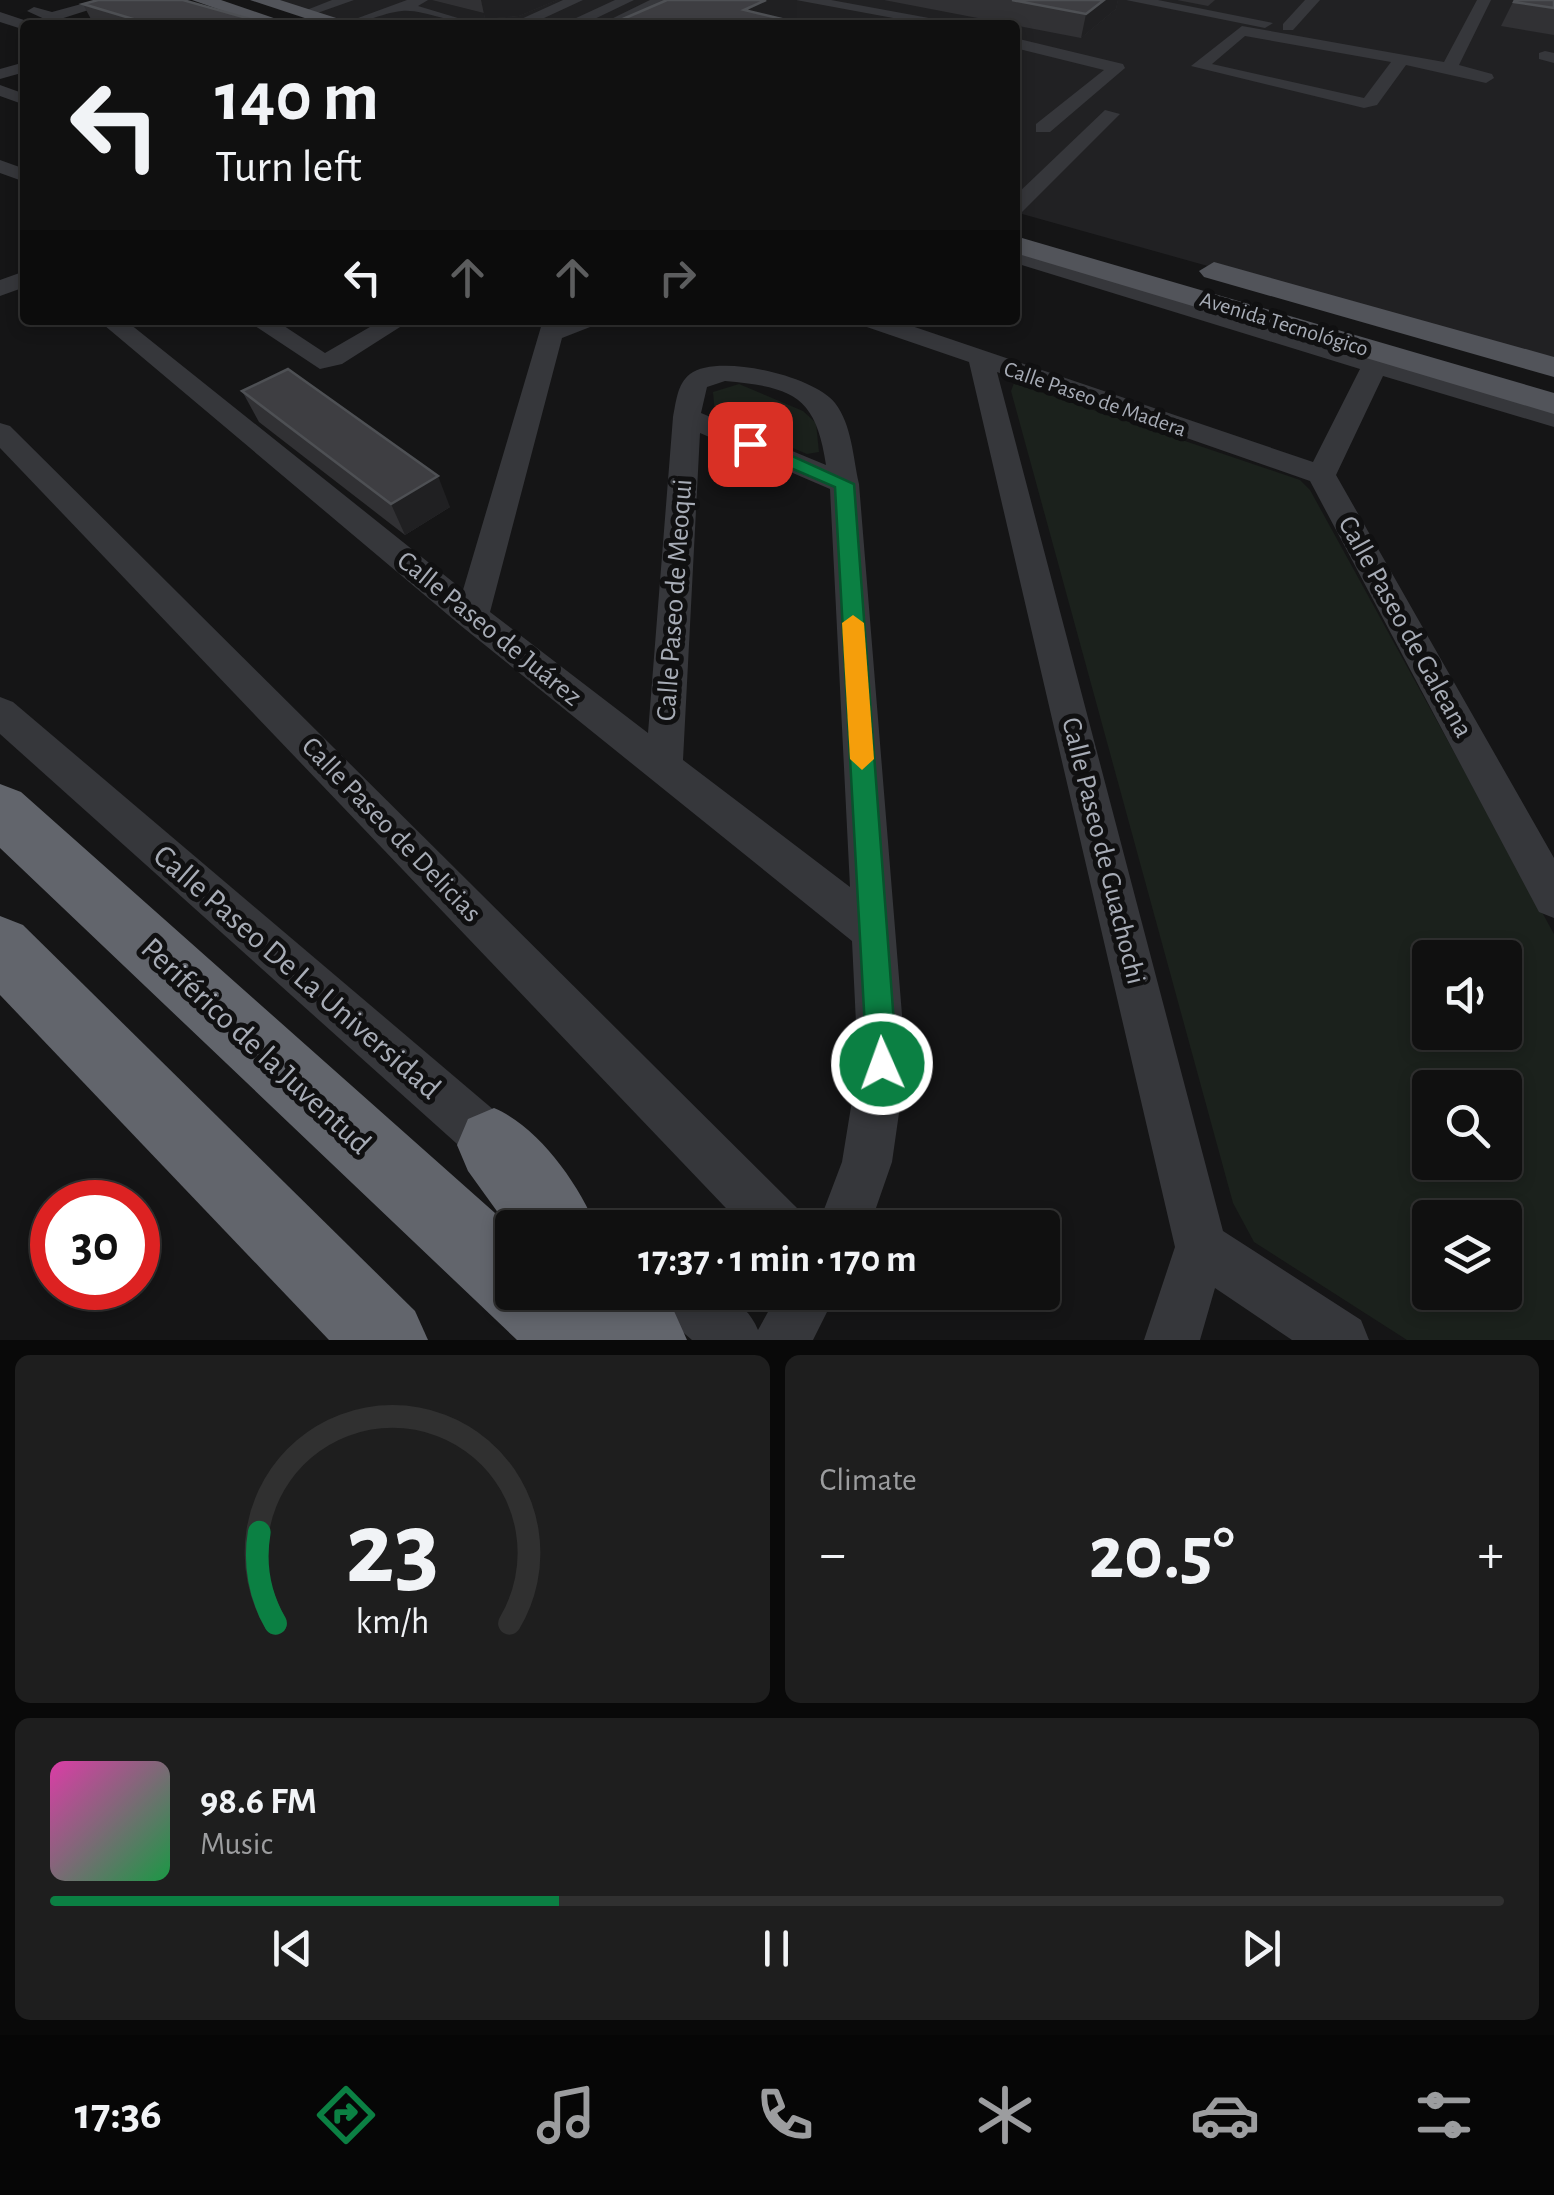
<!DOCTYPE html>
<meta charset="utf-8">
<style>
body{margin:0;font-family:"Alegreya Sans",sans-serif;background:#1e1e1e;color:#f1f3f6;height:100vh;display:flex;flex-direction:column;font-size:38px;white-space:nowrap}
*{box-sizing:border-box;margin:0}
p{font-size:32px;color:#9c9d9f}
.icon{flex:none;width:55px;height:55px;fill:none;stroke:currentColor;stroke-width:2;stroke-linecap:round;stroke-linejoin:round}
.map{position:relative;height:1340px;overflow:hidden}
.sheet{display:flex;flex-direction:column;gap:15px;padding:15px;background:#090909;flex:1}
.sheet>*{flex:none}
.hud{position:absolute;left:20px;top:20px;width:1000px;height:305px;border-radius:10px;box-shadow:0 5px 15px #0003,0 0 0 2px #303030;background:#101010;color:#f1f3f6;overflow:hidden}
.tools{position:absolute;left:1412px;top:940px;display:grid;gap:20px}
.tools a{display:grid;place-items:center;width:110px;height:110px;border-radius:10px;background:#101010;box-shadow:0 5px 15px #0003,0 0 0 2px #303030;font-size:50px}
.speed{position:absolute;left:30px;top:1180px;display:flex;gap:20px;font-size:50px;font-weight:700;text-align:center}
.speed>*{display:grid;place-content:center;width:130px;height:130px;border-radius:50%;background:#101010;box-shadow:0 5px 15px #0003,0 0 0 2px #303030;line-height:1}
.speed .limit{border:15px solid #d22;background:#fff;color:#111}
.pin{position:absolute;display:grid;place-items:center;width:85px;height:85px;color:#fff;margin:-42px;border-radius:20px;box-shadow:0 5px 15px #0006}
.me{position:absolute;width:110px;margin:-55px;rotate:358deg;stroke-linejoin:round;filter:drop-shadow(0 0 8px #0008)}
.turn{display:flex;align-items:center;gap:35px;height:210px;padding:0 30px;font-size:45px}
.turn .icon{width:130px;height:130px;stroke-width:2.5}
.turn b{display:block;font-size:70px;line-height:85px}
.lanes{display:flex;align-items:center;height:95px;padding:0 30px;background:#0003;justify-content:center;gap:50px;direction:ltr}
.lanes .off{opacity:.35}
.big{font-size:75px;font-weight:700;line-height:1.1}
.sheet .tile{flex:1;display:flex;flex-direction:column;justify-content:center;gap:15px;min-width:0;padding:0 35px;border-radius:15px;background:#1e1e1e}
.sheet .dial{align-items:center;gap:0}
.dial svg{height:260px;overflow:visible;fill:none;stroke:#303030;stroke-width:7;stroke-linecap:round;text-anchor:middle}
.dial text{fill:#f1f3f6;stroke:none}
.song{display:flex;align-items:center;gap:30px}
.cover{width:120px;height:120px;border-radius:15px;background:linear-gradient(135deg,hsl(320 70% 55%),hsl(140 70% 35%))}
.played{height:10px;border-radius:5px;background:linear-gradient(90deg,#0b8043 35%,#303030 35%)}
.keys{display:flex;justify-content:space-around;direction:ltr}
.heat{display:flex;justify-content:space-between;align-items:center;font-size:55px;direction:ltr}
.sheet .tiles{flex:1;display:grid;gap:15px;grid-template-columns:1fr 1fr}
.tile:last-child{grid-column:span 2}
.trip{position:absolute;left:495px;top:1210px;width:565px;height:100px;border-radius:10px;background:#101010;box-shadow:0 5px 15px #0003,0 0 0 2px #303030;font-weight:700;line-height:100px;text-align:center}
.dock{display:flex;height:160px;justify-content:space-around;align-items:center;background:#060606;color:#9c9d9f}
.dock .icon{width:70px;height:70px}
.dock .selected{color:#0b8043}
.dock b{font-size:45px;color:#f1f3f6}
.map>svg:first-child{display:block}
</style>
<div class="map">
<svg width="1554" height="1340" viewBox="0 0 1554 1340">
<rect width="100%" height="100%" fill="#151516"/>
<path fill="#212123" d="M 267,0 L 1554,0 L 1554,363 L 1015,212 L 1015,25 L 355,25 Z"/>
<g fill="#1b211c" fill-rule="evenodd">
<path d="M 1014,383 L 1300,480 L 1310,490 L 1554,934 L 1554,1340 L 1407,1340 L 1254,1242 L 1233,1203 L 1011,391 ZM 1430,958 L 1505,958 L 1505,1032 L 1430,1032 ZM 1430,1088 L 1505,1088 L 1505,1162 L 1430,1162 ZM 1430,1218 L 1505,1218 L 1505,1292 L 1430,1292 Z"/>
<path d="M 739,384 L 803,411 L 816,423 L 819,452 L 807,454 L 715,415 L 713,392 Z"/>
</g>
<g fill="none" stroke-linecap="round" stroke-linejoin="round">
<g fill="#36373b" fill-rule="evenodd">
<path d="M 96,0 L 120,0 L 51,22 L 27,11 L 34,7 L 52,12 Z"/>
<path d="M 332,0 L 354,0 L 306,17 L 299,13 Z"/>
<path d="M 407,0 L 428,0 L 418,6 L 481,25 C 455,25 423,9 402,11 C 380,13 363,25 339,25 Z"/>
<path d="M 563,0 L 583,0 L 529,25 L 508,25 Z"/>
<path d="M 615,0 L 634,0 L 582,25 L 561,25 Z"/>
<path d="M 650,0 L 669,0 L 619,25 L 599,25 Z"/>
<path d="M 796,0 L 831,0 L 967,25 L 931,25 Z"/>
<path d="M 1126,0 L 1158,0 L 1273,23 L 1265,28 Z"/>
<path d="M 1305,0 L 1320,0 L 1293,30 L 1283,30 L 1283,24 Z"/>
<path d="M 1477,0 L 1491,0 L 1459,65 L 1492,74 L 1494,78 L 1486,83 L 1406,65 L 1377,105 L 1364,108 L 1191,66 L 1242,26 L 1444,62 ZM 1245,36 L 1391,62 L 1364,98 L 1212,64 Z"/>
<path d="M 0,12 L 30,22 L 33,25 L 25,25 L 25,30 L 0,22 Z"/>
<path d="M 1015,38 L 1123,64 L 1125,68 L 1050,132 L 1036,132 L 1036,124 L 1104,70 L 1015,48 Z"/>
<path d="M 1545,51 L 1554,53 L 1554,63 L 1539,59 L 1539,53 Z"/>
<path d="M 25,62 L 25,72 L 0,79 L 0,69 Z"/>
<path d="M 0,85 L 25,94 L 25,105 L 0,96 Z"/>
<path d="M 1105,110 L 1120,114 L 1022,212 L 1015,214 L 1015,196 Z"/>
<path d="M 0,160 L 25,169 L 25,182 L 0,173 Z"/>
<path d="M 1015,249 L 1368,354 L 1372,348 L 1390,348 L 1394,353 L 1390,361 L 1554,410 L 1554,427 L 1383,376 L 1336,475 L 1554,858 L 1554,918 L 1539,912 L 1310,481 L 997,372 L 1223,1231 L 1361,1320 L 1369,1340 L 1292,1340 L 1215,1288 L 1200,1340 L 1144,1340 L 1175,1247 L 969,362 L 861,325 L 858,320 L 894,320 L 1313,462 L 1360,369 L 1015,263 Z"/>
<path d="M 25,271 L 25,287 L 0,296 L 0,280 Z"/>
<path d="M 98,320 L 125,320 L 463,590 L 543,320 L 608,320 L 562,338 L 490,612 L 648,733 L 673,417 C 676,403 677,384 690,374 C 718,353 814,376 835,403 C 852,425 853,458 859,484 L 906,1064 L 892,1162 L 869,1228 L 817,1228 L 842,1162 L 858,1064 L 852,941 L 460,625 ZM 725,381 C 793,387 816,396 826,465 L 701,413 L 707,387 ZM 700,433 L 830,489 L 850,887 L 683,760 Z"/>
<path d="M 246,320 L 275,320 L 325,353 L 382,320 L 411,320 L 342,364 L 320,369 Z"/>
<path d="M 0,423 L 10,426 L 799,1210 L 807,1228 L 745,1228 L 0,448 Z"/>
<path d="M 0,697 L 13,702 L 521,1133 L 528,1151 L 521,1169 L 503,1176 L 485,1169 L 0,734 Z"/>
<path d="M 650,1292 C 690,1292 740,1285 758,1330 L 779,1292 L 837,1292 L 813,1340 L 692,1340 L 658,1311 Z"/>
</g>
<g fill="#52545a" fill-rule="evenodd">
<path d="M 192,0 L 221,0 L 294,25 L 263,25 Z"/>
<path d="M 250,0 L 280,0 L 358,25 L 326,25 Z"/>
<path d="M 1015,236 L 1554,393 L 1554,414 L 1015,253 Z"/>
<path d="M 1214,262 L 1554,357 L 1554,377 L 1204,277 L 1199,271 Z"/>
</g>
<g fill="#62656c" fill-rule="evenodd">
<path d="M 0,784 L 21,792 L 504,1221 L 468,1171 L 457,1145 L 468,1119 L 494,1108 C 539,1127 578,1183 597,1228 L 512,1228 L 512,1292 L 660,1292 L 674,1311 L 687,1340 L 517,1340 L 0,848 Z"/>
<path d="M 0,916 L 23,925 L 415,1311 L 428,1340 L 329,1340 L 0,995 Z"/>
</g>
</g>
<g fill="#313134">
<path d="M 432,0 L 557,0 L 519,16 L 485,19 L 484,13 Z"/>
<path d="M 884,0 L 1118,0 L 1116,9 L 1081,38 Z"/>
<path d="M 1177,0 L 1215,0 L 1208,6 Z"/>
<path d="M 1514,0 L 1554,0 L 1554,35 L 1501,26 Z"/>
<path d="M 83,4 L 271,25 L 94,25 Z"/>
<path d="M 242,391 L 450,507 L 405,535 L 259,422 Z"/>
</g>
<g fill="#202022">
<path d="M 481,0 L 557,0 L 519,16 L 485,19 Z"/>
<path d="M 766,0 L 797,0 L 797,19 L 785,25 L 744,10 Z"/>
<path d="M 1104,0 L 1118,0 L 1116,9 L 1081,38 L 1086,14 Z"/>
<path d="M 438,476 L 450,507 L 405,535 L 391,504 Z"/>
</g>
<g fill="#3e3e42" stroke="#4e5054" stroke-width="2.5">
<path d="M 98,0 L 183,0 L 271,25 L 153,25 L 83,4 Z"/>
<path d="M 667,0 L 766,0 L 744,10 L 807,25 L 609,25 Z"/>
<path d="M 1012,0 L 1104,0 L 1086,14 Z"/>
<path d="M 1515,0 L 1554,0 L 1554,8 L 1514,2 Z"/>
<path d="M 288,369 L 438,476 L 391,504 L 242,391 Z"/>
</g>
<path fill="#0b8043" stroke="#07532c" stroke-width="2.5" d="M 744,440 L 757,440 L 854,484 L 897,1064 L 893,1075 L 882,1080 L 871,1075 L 867,1064 L 835,487 L 744,448 Z"/>
<path fill="#f59e0b" d="M 853,615 L 864,623 L 874,759 L 862,770 L 850,759 L 842,623 Z"/>
<g text-anchor="middle" dominant-baseline="central" stroke-width="10" stroke-linejoin="round" paint-order="stroke">
<g font-size="22" fill="#a7acb6" stroke="#101011">
<text transform="translate(1284 324) rotate(17)">Avenida Tecnológico</text>
<text transform="translate(1095 399) rotate(19)">Calle Paseo de Madera</text>
</g>
<g font-size="28" fill="#a7acb6" stroke="#101011">
<text transform="translate(675 600) rotate(-86)">Calle Paseo de Meoqui</text>
<text transform="translate(1405 627) rotate(61)">Calle Paseo de Galeana</text>
<text transform="translate(489 629) rotate(39)">Calle Paseo de Juárez</text>
<text transform="translate(391 830) rotate(46)">Calle Paseo de Delicias</text>
<text transform="translate(1103 851) rotate(76)">Calle Paseo de Guachochi</text>
</g>
<g font-size="32" fill="#a7acb6" stroke="#101011">
<text transform="translate(297 972) rotate(41)">Calle Paseo De La Universidad</text>
<text transform="translate(256 1046) rotate(43)">Periférico de la Juventud</text>
</g>
</g>
</svg>
<div class="tools">
<a><svg class="icon" aria-label="sound" viewBox="0 0 24 24"><path d="M4 9h4l5-4v14l-5-4H4zM17 9q2 3 0 6"/></svg></a>
<a><svg class="icon" aria-label="search" viewBox="0 0 24 24"><circle cx="10" cy="10" r="6"/><path d="M15 15l6 6"/></svg></a>
<a><svg class="icon" aria-label="layers" viewBox="0 0 24 24"><path d="M12 4l9 5-9 5-9-5zM3 14l9 5 9-5"/></svg></a>
</div>
<div class="speed"><div class="limit">30</div></div>
<div class="pin" style="left:750px;top:444px;background:#d93025"><svg class="icon" aria-label="arrive" viewBox="0 0 24 24"><path d="M6 21V4h12l-3 4 3 4H6"/></svg></div>
<svg class="me" style="left:882px;top:1064px" viewBox="-20 -20 40 40"><circle r="17" fill="#0b8043" stroke="#fff" stroke-width="3"/><path d="M0-11L8 9 0 5-8 9z" fill="#fff"/></svg>
<div class="trip">17:37 · 1 min · 170 m</div>
<div class="hud">
<div class="turn"><svg class="icon" aria-label="left" viewBox="0 0 24 24"><path d="M17 20v-9H6M10 6l-5 5 5 5"/></svg><div><b>140 m</b>Turn left</div></div>
<div class="lanes"><svg class="icon" aria-label="left" viewBox="0 0 24 24"><path d="M17 20v-9H6M10 6l-5 5 5 5"/></svg><svg class="icon off" aria-label="ahead" viewBox="0 0 24 24"><path d="M12 20V5M6 11l6-6 6 6"/></svg><svg class="icon off" aria-label="ahead" viewBox="0 0 24 24"><path d="M12 20V5M6 11l6-6 6 6"/></svg><svg class="icon off" aria-label="right" viewBox="0 0 24 24"><path d="M7 20v-9h11M14 6l5 5-5 5"/></svg></div>
</div>
</div>
<section class="sheet">
<div class="tiles">
<div class="tile dial"><svg viewBox="0 0 100 80">
<path d="M14 69A42 42 0 1 1 86 69"/>
<path d="M14 69A42 42 0 0 1 9 41" stroke="#0b8043"/>
<text x="50" y="56" font-size="32" font-weight="700">23</text>
<text x="50" y="72" font-size="11">km/h</text>
</svg></div>
<div class="tile"><p>Climate</p>
<div class="heat"><a>−</a><b class="big">20.5°</b><a>+</a></div>
</div>
<div class="tile">
<div class="song"><i class="cover"></i><div><b>98.6 FM</b><p>Music</p></div></div>
<div class="played"></div>
<div class="keys"><svg class="icon" aria-label="previous" viewBox="0 0 24 24"><path d="M18 5L8 12l10 7zM5 5v14"/></svg><svg class="icon" aria-label="pause" viewBox="0 0 24 24"><path d="M8 5v14M16 5v14"/></svg><svg class="icon" aria-label="next" viewBox="0 0 24 24"><path d="M6 5l10 7-10 7zM19 5v14"/></svg></div>
</div>
</div>
</section>
<nav class="dock">
<b>17:36</b>
<svg class="icon selected" aria-label="directions" viewBox="0 0 24 24"><path d="M12 3l9 9-9 9-9-9zM9 14v-3h6M13 9l2 2-2 2"/></svg>
<svg class="icon" aria-label="music" viewBox="0 0 24 24"><path d="M9 18V5l10-2v13"/><circle cx="6" cy="18" r="3"/><circle cx="16" cy="16" r="3"/></svg>
<svg class="icon" aria-label="phone" viewBox="0 0 24 24"><path d="M5 4h4l2 5-3 2q2 4 5 5l2-3 5 2v4C11 20 4 13 5 4z"/></svg>
<svg class="icon" aria-label="climate" viewBox="0 0 24 24"><path d="M12 3v18M4 7l16 10M4 17L20 7"/></svg>
<svg class="icon" aria-label="car" viewBox="0 0 24 24"><path d="M5 17H2v-5l4-1 3-4h7l3 4 3 1v5h-3M9 17h6M6 11h13"/><circle cx="7" cy="17" r="2"/><circle cx="17" cy="17" r="2"/></svg>
<svg class="icon" aria-label="filters" viewBox="0 0 24 24"><path d="M4 7h16M4 17h16"/><circle cx="9" cy="7" r="2"/><circle cx="15" cy="17" r="2"/></svg>
</nav>
